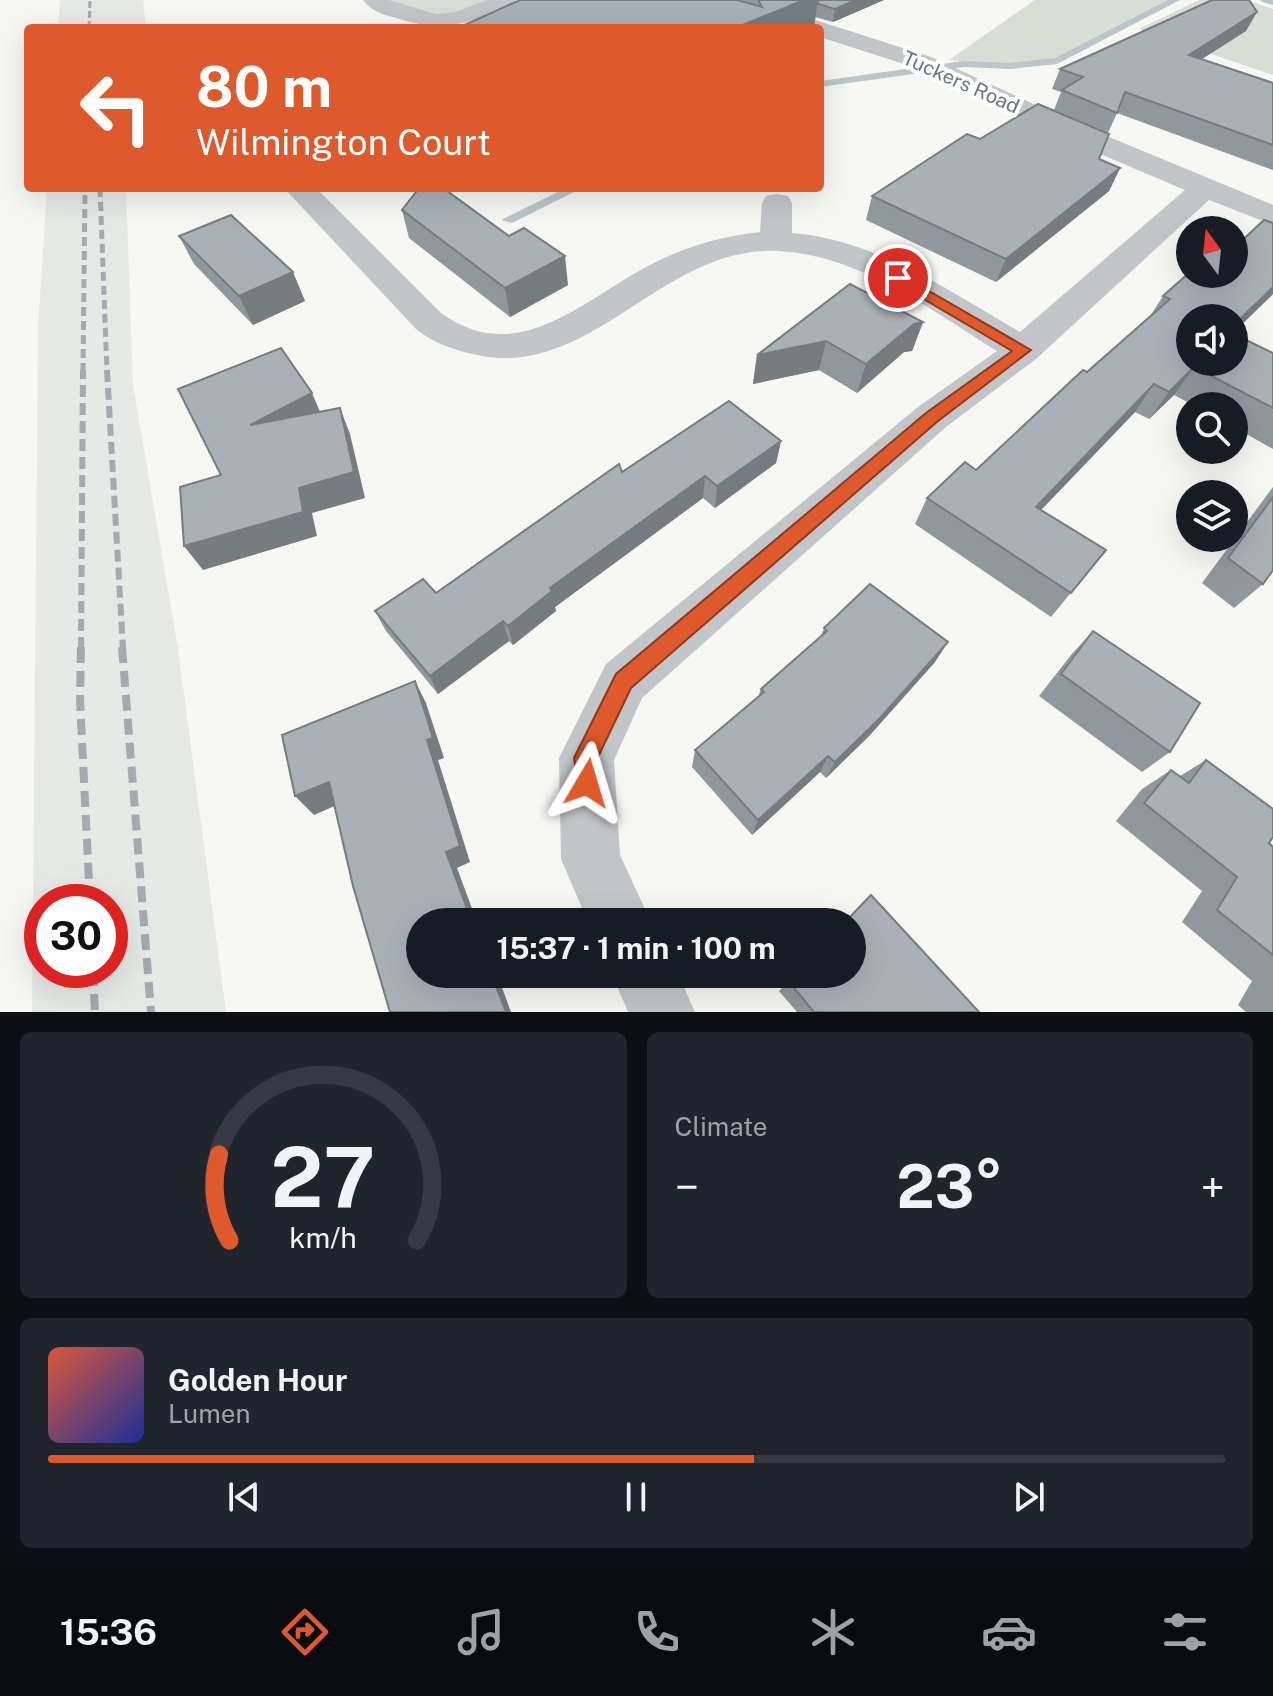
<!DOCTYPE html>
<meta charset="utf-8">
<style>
body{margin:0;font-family:"Public Sans",sans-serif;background:#20242c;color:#f1f3f6;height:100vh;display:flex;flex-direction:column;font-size:30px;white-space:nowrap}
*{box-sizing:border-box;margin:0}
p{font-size:26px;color:#9ea1a6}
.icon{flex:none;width:44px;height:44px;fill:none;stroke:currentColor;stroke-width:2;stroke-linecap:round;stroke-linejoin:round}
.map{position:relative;height:1012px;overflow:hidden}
.side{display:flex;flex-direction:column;gap:20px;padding:20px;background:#0d0f14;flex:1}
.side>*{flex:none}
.guide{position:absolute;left:24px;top:24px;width:800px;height:168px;border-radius:8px;box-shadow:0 8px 32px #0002;background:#de592c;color:#fff;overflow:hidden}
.needle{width:52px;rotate:345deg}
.controls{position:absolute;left:1176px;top:216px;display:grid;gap:16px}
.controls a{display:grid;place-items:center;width:72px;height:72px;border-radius:50%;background:#171b24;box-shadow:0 8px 32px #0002;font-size:40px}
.speed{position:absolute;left:24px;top:884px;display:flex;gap:16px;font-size:40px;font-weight:700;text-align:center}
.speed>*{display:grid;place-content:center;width:104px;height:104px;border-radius:50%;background:#171b24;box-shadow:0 8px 32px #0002;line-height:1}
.speed .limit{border:12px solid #d22;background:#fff;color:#111}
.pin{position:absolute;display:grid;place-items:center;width:68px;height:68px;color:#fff;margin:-34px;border:4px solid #fff;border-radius:50%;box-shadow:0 2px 8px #0007}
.me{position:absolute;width:88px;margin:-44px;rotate:7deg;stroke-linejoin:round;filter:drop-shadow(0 0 6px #0008)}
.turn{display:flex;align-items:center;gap:28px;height:168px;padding:0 40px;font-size:36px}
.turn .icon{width:104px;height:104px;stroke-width:2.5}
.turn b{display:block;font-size:56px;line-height:68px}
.big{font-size:60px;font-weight:700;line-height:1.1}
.side .card{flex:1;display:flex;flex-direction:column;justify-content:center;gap:12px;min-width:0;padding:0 28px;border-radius:12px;background:#20242c}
.side .dial{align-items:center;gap:0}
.dial svg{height:208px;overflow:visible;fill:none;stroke:#363941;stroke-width:7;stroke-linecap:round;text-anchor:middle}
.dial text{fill:#f1f3f6;stroke:none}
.song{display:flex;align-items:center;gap:24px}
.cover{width:96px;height:96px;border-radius:12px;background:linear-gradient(135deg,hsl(10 70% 55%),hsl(230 70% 35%))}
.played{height:8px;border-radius:4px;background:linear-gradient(90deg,#de592c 60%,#363941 60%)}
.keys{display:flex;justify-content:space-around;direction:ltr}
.heat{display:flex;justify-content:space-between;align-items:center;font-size:44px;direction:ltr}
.side .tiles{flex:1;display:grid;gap:20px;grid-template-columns:1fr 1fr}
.card:last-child{grid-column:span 2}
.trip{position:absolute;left:406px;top:908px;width:460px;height:80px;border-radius:40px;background:#171b24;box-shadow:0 8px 32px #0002;font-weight:700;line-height:80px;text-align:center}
.menu{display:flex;height:128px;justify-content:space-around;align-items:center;background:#090b0e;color:#9ea1a6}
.menu .icon{width:56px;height:56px}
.menu .active{color:#de592c}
.menu b{font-size:36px;color:#f1f3f6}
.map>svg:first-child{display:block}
</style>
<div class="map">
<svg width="1273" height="1012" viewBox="0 0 1273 1012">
<rect width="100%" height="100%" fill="#f7f7f4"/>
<g fill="#e7e9e7" fill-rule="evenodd">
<path d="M 60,0 L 143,0 L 146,28 L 58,28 Z"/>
<path d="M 47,188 L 126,188 L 133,385 L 178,649 L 226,1012 L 32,1012 L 38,329 ZM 42,902 L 110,902 L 110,970 L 42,970 Z"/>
</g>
<g fill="#d8ded5">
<path d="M 385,0 L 491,0 C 439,23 438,17 385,0 Z"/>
<path d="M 1035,0 L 1168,0 C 1134,20 1087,51 1049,59 C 1017,66 982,63 949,60 Z"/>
<path d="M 1199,0 L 1247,0 L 1273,9 L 1273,75 L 1139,29 Z"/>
</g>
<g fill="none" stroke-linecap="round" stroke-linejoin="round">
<g fill="#bcc6ca" fill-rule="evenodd">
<path d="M 1168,0 L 1180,0 L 1057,64 L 1010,69 L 963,67 L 820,87 L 820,81 L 963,61 L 1010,63 L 1055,58 Z"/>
<path d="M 1260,0 L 1273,0 L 1273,5 L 1262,2 Z"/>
<path d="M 566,188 L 582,188 L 512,223 L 501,220 Z"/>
</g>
<g fill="#c2c6c9" fill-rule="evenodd">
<path d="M 363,0 L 389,0 L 436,14 L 456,12 L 487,0 L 516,0 L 513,5 C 469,25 443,33 396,18 C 384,15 371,11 363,0 Z"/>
<path d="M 720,0 L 753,0 L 931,57 L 1073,122 L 1273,205 L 1273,225 L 1209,200 L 1036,359 L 946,427 L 642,698 L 614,760 L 620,855 L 651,922 L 588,922 L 561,859 L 559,758 L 606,664 L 918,407 L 997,351 C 929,309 860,255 778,251 C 663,245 591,380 477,355 C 454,350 435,344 416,329 L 284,188 L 316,188 L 441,313 C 520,370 585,297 654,263 C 687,246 723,236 760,232 L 762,203 L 766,196 L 777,194 L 788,196 L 792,203 L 792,233 C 877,240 949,291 1020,332 L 1185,190 L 1053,134 L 913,67 L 820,37 L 820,28 L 794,28 L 723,5 Z"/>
<path d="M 612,974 L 678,974 L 695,1012 L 628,1012 Z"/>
</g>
<path stroke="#a5aab0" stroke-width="3" stroke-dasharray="7 3" stroke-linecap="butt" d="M 89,28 L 90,0"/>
<g stroke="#a5aab0" stroke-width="5" stroke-dasharray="9 5" stroke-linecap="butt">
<path d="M 100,188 L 107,372"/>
<path d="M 83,372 L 85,188"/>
</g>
<g stroke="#a5aab0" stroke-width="6" stroke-dasharray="12 6" stroke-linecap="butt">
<path d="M 107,370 L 123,649"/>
<path d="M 81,649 L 83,370"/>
</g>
<g stroke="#a5aab0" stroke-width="8" stroke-dasharray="16 8" stroke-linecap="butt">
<path d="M 81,647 L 80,700 L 90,902"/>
<path d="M 122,647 L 151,1012"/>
<path d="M 93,970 L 95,1012"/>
</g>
</g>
<g fill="#91989d">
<path d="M 743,0 L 884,0 L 833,22 L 815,17 L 814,28 L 743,2 Z"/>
<path d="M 1246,31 L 1202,59 L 1273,83 L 1273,170 L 1117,113 L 1108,133 L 1054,110 L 1061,92 L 1052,89 L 1060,69 Z"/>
<path d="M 980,139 L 1099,159 L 1120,168 L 1109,191 L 996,282 L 866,220 L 872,196 Z"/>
<path d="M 402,210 L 568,285 L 510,317 L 409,238 Z"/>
<path d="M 1273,223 L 1273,294 L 1234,332 L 1234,318 L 1190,318 L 1273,353 L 1273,449 L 1234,427 L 1234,406 L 1195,406 L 1174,395 L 1149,419 L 1135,412 L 1041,510 L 1106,550 L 1051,617 L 915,524 L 927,498 L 976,470 L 1149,318 L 1163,296 L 1234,274 Z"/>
<path d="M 179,236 L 305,301 L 253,325 L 194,264 Z"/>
<path d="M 923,322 L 912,351 L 904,352 L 857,393 L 819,370 L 753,384 L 757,355 Z"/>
<path d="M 781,441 L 776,463 L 715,508 L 703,498 L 555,607 L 556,611 L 513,645 L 509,641 L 438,694 L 386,631 L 375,611 L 436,593 L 622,472 Z"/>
<path d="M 1273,487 L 1273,570 L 1263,584 L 1234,608 L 1202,583 Z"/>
<path d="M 824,628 L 935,662 L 869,736 L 826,778 L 820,772 L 752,835 L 692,767 L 695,750 L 758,697 L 761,689 L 821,636 Z"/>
<path d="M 1093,631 L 1170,752 L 1142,772 L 1039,696 L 1071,655 Z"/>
<path d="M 1206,760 L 1269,843 L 1273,847 L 1273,1012 L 1246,1012 L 1238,1005 L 1252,981 L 1182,922 L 1202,891 L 1116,821 L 1142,789 L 1171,770 L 1180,776 Z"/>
<path d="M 871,895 L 979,1012 L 797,1012 L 779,991 L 795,974 L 852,974 L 852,922 L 844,922 Z"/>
</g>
<g fill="#767c7f">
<path d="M 804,0 L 818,0 L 814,28 L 735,28 Z"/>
<path d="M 856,0 L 884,0 L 833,22 L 835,9 Z"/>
<path d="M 1257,12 L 1246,31 L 1178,74 L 1189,55 Z"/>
<path d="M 1120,168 L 1109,191 L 996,282 L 1006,259 Z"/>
<path d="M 565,256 L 568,285 L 510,317 L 505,288 Z"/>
<path d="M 293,272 L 305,301 L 253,325 L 239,296 Z"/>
<path d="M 1273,287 L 1273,294 L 1234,332 L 1234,325 Z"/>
<path d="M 923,322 L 912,351 L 904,352 L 857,393 L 866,364 L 914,324 Z"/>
<path d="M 826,341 L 819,370 L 753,384 L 757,355 Z"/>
<path d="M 1194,367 L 1174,395 L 1149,419 L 1169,392 Z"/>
<path d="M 1154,384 L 1135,412 L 1019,533 L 1036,507 Z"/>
<path d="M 312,393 L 323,419 L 250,425 Z"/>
<path d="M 340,408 L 350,434 L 365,498 L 312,513 L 317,536 L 203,570 L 184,546 L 299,488 Z"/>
<path d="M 781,441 L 776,463 L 715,508 L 717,486 Z"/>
<path d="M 705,476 L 703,498 L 555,607 L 556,611 L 513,645 L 508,626 L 550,588 Z"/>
<path d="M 503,621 L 509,641 L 438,694 L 430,676 Z"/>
<path d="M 948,642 L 935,662 L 869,736 L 826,778 L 835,762 Z"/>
<path d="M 415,681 L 426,703 L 444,758 L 438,760 L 470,862 L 457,868 L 477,922 L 472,922 L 446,852 L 427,740 Z"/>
<path d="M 828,756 L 820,772 L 752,835 L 758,820 Z"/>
<path d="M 329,782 L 346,801 L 314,815 L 295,796 Z"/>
<path d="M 491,974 L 497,974 L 511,1012 L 506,1012 Z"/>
</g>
<g fill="#a9b1b6" stroke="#767c7f" stroke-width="2">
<path d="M 520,0 L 737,0 L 762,7 L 758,0 L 804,0 L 735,28 L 458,28 Z"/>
<path d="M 818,0 L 856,0 L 835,9 L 818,4 Z"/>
<path d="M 1212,0 L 1249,0 L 1257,12 L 1189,55 L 1273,83 L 1273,145 L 1125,92 L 1117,113 L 1062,90 L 1083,77 L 1060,69 Z"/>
<path d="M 1038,104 L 1109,134 L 1099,159 L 1120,168 L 1006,259 L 872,196 L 967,134 L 980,139 Z"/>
<path d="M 419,188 L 443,188 L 509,236 L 524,228 L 565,256 L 505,288 L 402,210 Z"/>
<path d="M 231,215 L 293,272 L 239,296 L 179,236 Z"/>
<path d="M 1264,220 L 1273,223 L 1273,287 L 1234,325 L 1234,318 L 1190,318 L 1190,362 L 1234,362 L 1234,334 L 1273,353 L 1273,408 L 1194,367 L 1169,392 L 1154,384 L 1036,507 L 1106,550 L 1071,593 L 927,498 L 965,462 L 976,470 L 1083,370 L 1087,372 L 1170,299 L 1163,296 L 1190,272 L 1190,274 L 1234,274 L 1234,248 Z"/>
<path d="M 850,284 L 923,322 L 914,324 L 866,364 L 826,341 L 757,355 Z"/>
<path d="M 281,348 L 312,393 L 250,425 L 340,408 L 354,472 L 299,488 L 303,512 L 184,546 L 180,487 L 221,475 L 178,389 Z"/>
<path d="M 729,401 L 781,441 L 717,486 L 705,476 L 550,588 L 552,591 L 508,626 L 503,621 L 430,676 L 375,611 L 423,579 L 436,593 L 619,464 L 622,472 Z"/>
<path d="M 1273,497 L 1273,570 L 1263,584 L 1228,558 Z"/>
<path d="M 870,584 L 948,642 L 880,718 L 835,762 L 828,756 L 758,820 L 695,750 L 764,692 L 761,689 L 827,631 L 824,628 Z"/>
<path d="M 1093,631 L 1200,703 L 1170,752 L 1061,674 Z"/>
<path d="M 415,681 L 433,738 L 427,740 L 460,846 L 446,852 L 472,922 L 420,922 L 420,974 L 491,974 L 506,1012 L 390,1012 L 353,886 L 329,782 L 295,796 L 282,735 Z"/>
<path d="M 1206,760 L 1273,809 L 1273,837 L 1269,843 L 1273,847 L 1273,955 L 1217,910 L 1237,877 L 1144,803 L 1171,770 L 1189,783 Z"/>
<path d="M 871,895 L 979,1012 L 814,1012 L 789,982 L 796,974 L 852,974 L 852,922 L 845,922 Z"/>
</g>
<path fill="#de592c" stroke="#903a1d" stroke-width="2" d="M 898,273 L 1031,350 L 938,421 L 631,688 L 597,759 L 599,783 L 595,791 L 587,795 L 579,791 L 574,758 L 616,674 L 926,413 L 1012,351 L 893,281 L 891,278 Z"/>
<g text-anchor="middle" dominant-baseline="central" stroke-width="8" stroke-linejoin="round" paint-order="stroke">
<g font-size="20" fill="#677684" stroke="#fff">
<text transform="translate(961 82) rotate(24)">Tuckers Road</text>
</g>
</g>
</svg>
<div class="controls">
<a><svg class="needle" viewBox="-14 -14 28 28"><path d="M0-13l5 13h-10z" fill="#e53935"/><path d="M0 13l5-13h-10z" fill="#9ea1a6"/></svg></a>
<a><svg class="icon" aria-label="sound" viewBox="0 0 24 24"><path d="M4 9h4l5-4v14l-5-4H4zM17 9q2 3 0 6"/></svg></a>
<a><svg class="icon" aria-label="search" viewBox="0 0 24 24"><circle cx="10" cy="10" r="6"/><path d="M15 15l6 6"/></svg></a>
<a><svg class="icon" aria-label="layers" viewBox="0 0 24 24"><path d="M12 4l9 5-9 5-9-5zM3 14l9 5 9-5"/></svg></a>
</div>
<div class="speed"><div class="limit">30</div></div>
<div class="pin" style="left:898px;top:278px;background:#d93025"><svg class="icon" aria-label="arrive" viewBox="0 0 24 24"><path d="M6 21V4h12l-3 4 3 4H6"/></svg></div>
<svg class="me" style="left:587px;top:783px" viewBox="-20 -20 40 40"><path d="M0-17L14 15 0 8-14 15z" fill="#de592c" stroke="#fff" stroke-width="4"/></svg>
<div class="trip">15:37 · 1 min · 100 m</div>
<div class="guide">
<div class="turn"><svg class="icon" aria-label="left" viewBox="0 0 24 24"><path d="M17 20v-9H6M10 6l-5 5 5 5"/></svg><div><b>80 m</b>Wilmington Court</div></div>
</div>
</div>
<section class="side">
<div class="tiles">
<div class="card dial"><svg viewBox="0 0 100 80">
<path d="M14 69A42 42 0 1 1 86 69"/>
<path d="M14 69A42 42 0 0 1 10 36" stroke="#de592c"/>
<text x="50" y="56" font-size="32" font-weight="700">27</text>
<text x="50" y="72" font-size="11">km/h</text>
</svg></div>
<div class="card"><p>Climate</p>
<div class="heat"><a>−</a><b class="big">23°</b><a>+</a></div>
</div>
<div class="card">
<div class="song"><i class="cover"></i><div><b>Golden Hour</b><p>Lumen</p></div></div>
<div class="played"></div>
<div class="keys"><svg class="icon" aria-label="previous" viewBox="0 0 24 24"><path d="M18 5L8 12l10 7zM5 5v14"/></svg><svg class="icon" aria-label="pause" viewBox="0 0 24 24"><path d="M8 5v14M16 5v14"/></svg><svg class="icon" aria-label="next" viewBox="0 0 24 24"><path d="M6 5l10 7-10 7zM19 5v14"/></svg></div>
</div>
</div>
</section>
<nav class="menu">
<b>15:36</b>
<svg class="icon active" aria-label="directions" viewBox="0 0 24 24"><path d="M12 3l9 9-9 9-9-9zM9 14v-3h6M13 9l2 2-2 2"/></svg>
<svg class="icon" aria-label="music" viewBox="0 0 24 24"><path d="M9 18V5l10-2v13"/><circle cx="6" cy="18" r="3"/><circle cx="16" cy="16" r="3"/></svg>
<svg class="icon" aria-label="phone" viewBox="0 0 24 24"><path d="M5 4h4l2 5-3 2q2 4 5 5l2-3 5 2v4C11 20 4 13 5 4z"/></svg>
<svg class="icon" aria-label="climate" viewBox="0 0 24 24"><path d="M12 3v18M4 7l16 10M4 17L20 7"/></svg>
<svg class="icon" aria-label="car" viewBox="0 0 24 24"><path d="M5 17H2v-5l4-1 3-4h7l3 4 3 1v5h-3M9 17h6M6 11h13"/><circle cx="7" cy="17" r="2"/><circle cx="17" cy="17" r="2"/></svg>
<svg class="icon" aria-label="filters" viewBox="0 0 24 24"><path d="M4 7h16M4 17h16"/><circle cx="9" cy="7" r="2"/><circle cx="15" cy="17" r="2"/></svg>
</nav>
